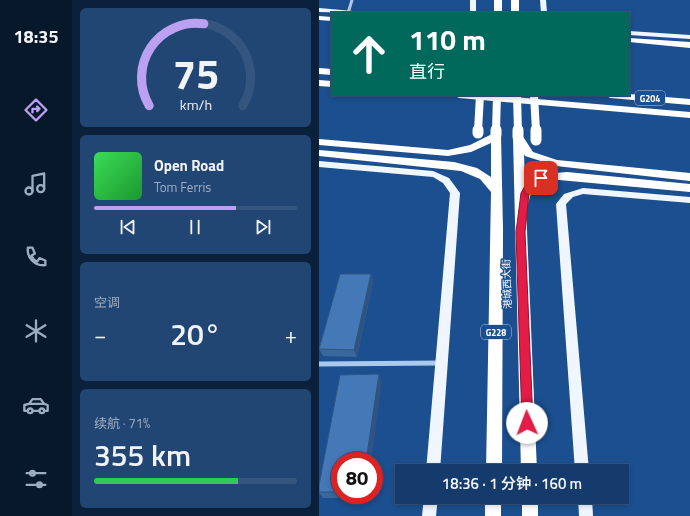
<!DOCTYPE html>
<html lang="zh">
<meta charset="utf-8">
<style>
body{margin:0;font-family:"Titillium Web","Noto Sans SC",sans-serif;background:#214673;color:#f1f3f6;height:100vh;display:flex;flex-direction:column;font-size:15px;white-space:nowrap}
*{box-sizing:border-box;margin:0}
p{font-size:13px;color:#9dadc1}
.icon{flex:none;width:22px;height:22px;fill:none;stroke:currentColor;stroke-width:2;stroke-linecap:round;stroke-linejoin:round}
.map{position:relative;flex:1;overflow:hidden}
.drawer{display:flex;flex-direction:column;gap:8px;padding:8px;background:#0b203b;width:247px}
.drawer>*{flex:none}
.top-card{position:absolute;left:12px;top:12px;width:299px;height:84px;border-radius:0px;box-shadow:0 2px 6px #0003,0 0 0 1px #33557e;background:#00695c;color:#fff;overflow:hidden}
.speed{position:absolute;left:12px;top:452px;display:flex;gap:8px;font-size:20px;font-weight:700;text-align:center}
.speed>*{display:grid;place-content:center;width:52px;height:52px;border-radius:50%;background:#143b6b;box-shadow:0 2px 6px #0003,0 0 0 1px #33557e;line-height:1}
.speed .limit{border:6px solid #d22;background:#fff;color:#111}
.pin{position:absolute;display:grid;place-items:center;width:34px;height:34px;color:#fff;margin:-17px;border-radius:8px;box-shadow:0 2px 6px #0006}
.me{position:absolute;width:44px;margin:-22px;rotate:358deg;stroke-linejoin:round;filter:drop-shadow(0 0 3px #0008)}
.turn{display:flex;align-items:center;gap:14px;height:84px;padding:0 12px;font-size:18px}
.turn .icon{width:52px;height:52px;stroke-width:2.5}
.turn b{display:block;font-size:28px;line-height:34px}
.big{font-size:30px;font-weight:600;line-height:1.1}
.drawer .widget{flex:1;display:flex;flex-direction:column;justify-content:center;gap:6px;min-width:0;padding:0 14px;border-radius:6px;background:#214673}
.drawer .dial{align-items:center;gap:0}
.dial svg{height:104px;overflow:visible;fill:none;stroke:#33557e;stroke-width:7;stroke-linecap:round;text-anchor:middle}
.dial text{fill:#f1f3f6;stroke:none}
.song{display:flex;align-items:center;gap:12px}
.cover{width:48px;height:48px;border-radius:6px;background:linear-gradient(135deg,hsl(130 70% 55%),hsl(130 70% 35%))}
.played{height:4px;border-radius:2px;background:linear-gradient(90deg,#bca0f2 70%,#33557e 70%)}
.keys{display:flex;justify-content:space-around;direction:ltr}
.heat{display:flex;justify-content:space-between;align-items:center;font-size:22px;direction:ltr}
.charge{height:6px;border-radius:3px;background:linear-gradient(90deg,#34c759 71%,#33557e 0)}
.trip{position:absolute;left:76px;top:464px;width:234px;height:40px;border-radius:0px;background:#143b6b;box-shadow:0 2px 6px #0003,0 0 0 1px #33557e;font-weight:600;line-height:40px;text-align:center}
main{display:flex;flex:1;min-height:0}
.dock{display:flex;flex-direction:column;width:72px;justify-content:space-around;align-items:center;background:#08182b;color:#9dadc1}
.dock .icon{width:28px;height:28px}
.dock .current{color:#bca0f2}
.dock b{font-size:18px;color:#f1f3f6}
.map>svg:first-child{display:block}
</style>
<main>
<nav class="dock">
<b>18:35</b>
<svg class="icon current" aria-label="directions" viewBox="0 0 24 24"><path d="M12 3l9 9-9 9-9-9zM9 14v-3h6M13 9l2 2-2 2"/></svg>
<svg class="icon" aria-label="music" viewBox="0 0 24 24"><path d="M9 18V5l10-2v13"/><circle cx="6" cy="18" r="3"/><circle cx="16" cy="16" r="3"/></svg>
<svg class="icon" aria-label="phone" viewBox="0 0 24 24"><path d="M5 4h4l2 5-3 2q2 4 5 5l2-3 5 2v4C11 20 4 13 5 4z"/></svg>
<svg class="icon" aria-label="climate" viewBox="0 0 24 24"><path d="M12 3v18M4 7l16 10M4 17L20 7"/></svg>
<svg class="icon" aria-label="car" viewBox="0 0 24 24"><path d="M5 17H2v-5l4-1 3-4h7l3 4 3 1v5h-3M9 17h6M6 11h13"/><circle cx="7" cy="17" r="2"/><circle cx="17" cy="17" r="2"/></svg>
<svg class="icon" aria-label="filters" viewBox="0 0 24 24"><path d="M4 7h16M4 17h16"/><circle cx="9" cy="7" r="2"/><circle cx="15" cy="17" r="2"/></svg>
</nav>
<section class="drawer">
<div class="widget dial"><svg viewBox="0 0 100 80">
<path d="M14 69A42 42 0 1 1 86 69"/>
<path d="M14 69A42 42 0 0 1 56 6" stroke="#bca0f2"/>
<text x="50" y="56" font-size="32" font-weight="700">75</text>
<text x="50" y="72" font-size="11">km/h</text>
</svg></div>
<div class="widget">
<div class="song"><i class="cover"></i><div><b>Open Road</b><p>Tom Ferris</p></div></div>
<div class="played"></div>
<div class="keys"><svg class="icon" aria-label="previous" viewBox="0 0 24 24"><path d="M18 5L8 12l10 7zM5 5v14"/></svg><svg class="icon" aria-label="pause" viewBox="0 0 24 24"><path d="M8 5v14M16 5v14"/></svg><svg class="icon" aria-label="next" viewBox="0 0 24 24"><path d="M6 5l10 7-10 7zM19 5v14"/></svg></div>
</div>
<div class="widget"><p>空调</p>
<div class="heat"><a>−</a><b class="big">20°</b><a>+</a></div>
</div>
<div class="widget"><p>续航 · 71%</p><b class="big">355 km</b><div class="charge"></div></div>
</section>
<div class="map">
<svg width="371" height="516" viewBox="0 0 371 516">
<rect width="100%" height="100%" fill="#1b4f8f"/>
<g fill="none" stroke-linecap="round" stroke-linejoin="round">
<path stroke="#a9c9ee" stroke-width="3" d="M 29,13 L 33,0"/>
<path stroke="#a9c9ee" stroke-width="5" d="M 0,364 L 122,363"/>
<g fill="#f0f6ff" fill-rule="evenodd">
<rect x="151" y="0" width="6" height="13"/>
<path d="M 221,0 L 227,0 L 228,13 L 222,13 Z"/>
<path d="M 0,8 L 34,11 L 37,13 L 0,12 Z"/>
<path d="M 310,31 L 371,35 L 371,39 L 310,35 Z"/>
<path d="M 0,161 L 114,171 L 130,178 L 141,193 L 121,471 L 107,471 L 131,193 L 124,183 L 114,177 L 0,167 Z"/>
<path d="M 264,188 L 371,197 L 371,203 L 264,194 L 254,197 L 247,204 L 270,471 L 256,471 L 237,204 L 245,194 Z"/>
<path d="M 105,497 L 119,497 L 117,516 L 103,516 Z"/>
<path d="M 259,497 L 273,497 L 274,516 L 260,516 Z"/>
</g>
<g fill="#fff" fill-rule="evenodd">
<rect x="175" y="0" width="8" height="13"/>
<rect x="192" y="0" width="8" height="13"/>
<path d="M 0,16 L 13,17 L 13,21 L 0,20 Z"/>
<path d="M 310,38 L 371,42 L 371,48 L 310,42 Z"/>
<path d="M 0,68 L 13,69 L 13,75 L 0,74 Z"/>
<path d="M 0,80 L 13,81 L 13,87 L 0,86 Z"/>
<path d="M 310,94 L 371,99 L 371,105 L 291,98 L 286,95 Z"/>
<path d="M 135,95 L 172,95 L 371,112 L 371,118 L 140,98 Z"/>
<path d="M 177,132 L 182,135 L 184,230 L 183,471 L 167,471 L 172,192 L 161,179 L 142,171 L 0,156 L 0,150 L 135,162 L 158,168 L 172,177 L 172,143 L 152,152 L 129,156 L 0,145 L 0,139 L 129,150 L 151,145 Z"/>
<path d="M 199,134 L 203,135 L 214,152 L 238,160 L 371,173 L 371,181 L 237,166 L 206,156 L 205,154 L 206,184 L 215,177 L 225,174 L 248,172 L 371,184 L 371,192 L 240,180 C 228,180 216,181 212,194 C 210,199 210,203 207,206 L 218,471 L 202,471 L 194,138 L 195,135 Z"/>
<rect x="166" y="497" width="16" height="19"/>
<rect x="203" y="497" width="16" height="19"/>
</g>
<g stroke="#fff" stroke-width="8">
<path d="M 198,95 L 199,131"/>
<path d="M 215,95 L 217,131"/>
<path d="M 159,131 L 161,95"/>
<path d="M 177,131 L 178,95"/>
</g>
<g stroke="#fff" stroke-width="11">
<path d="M 199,130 L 199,137"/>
<path d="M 217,130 L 217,140"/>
<path d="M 159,133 L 159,130"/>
<path d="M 177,135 L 177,130"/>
</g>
</g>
<g fill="#3a679d">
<path d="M 52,274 L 54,282 L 38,357 L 4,356 L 0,349 Z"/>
<path d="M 63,383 L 21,461 L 21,495 L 47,495 L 47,498 L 4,498 L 0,493 L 0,485 Z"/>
</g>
<g fill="#305480">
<path d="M 52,274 L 54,282 L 38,357 L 35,350 Z"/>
<path d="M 60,374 L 63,383 L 52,461 L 47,461 Z"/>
</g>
<g fill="#4478b7" stroke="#305480">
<path d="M 21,274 L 52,274 L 35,350 L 0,349 Z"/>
<path d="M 60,374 L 47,461 L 21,461 L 21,492 L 0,492 L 0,485 L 21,375 Z"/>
</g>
<path fill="#e11d48" stroke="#92132f" d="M 222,175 L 226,178 L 225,179 L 213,188 L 210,193 L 206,232 L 214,423 L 212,427 L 208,429 L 204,427 L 203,423 L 197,232 L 202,193 L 207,184 Z"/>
<g text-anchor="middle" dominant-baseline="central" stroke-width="3" stroke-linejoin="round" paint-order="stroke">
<g fill="#1b4f8f" stroke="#bbcadd" stroke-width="1">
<rect x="316" y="91" width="30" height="14" rx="3"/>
<rect x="162" y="325" width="30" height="14" rx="3"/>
</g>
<g font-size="9" font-weight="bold" fill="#fff">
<text x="331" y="98">G204</text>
<text x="177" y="332">G228</text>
</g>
<g font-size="10" fill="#fff" stroke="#1b4f8f">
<text transform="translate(188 284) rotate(-92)">港城西大街</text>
</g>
</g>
</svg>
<div class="speed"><div class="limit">80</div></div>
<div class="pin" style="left:222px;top:178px;background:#d93025"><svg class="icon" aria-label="arrive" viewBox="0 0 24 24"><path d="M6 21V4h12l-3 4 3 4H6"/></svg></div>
<svg class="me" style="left:208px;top:423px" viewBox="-20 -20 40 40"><circle r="19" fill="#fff"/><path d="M0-13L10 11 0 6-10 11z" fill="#e11d48"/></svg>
<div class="trip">18:36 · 1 分钟 · 160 m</div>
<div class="top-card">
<div class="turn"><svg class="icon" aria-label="ahead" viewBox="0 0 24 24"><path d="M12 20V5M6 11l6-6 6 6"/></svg><div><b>110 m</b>直行</div></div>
</div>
</div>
</main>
